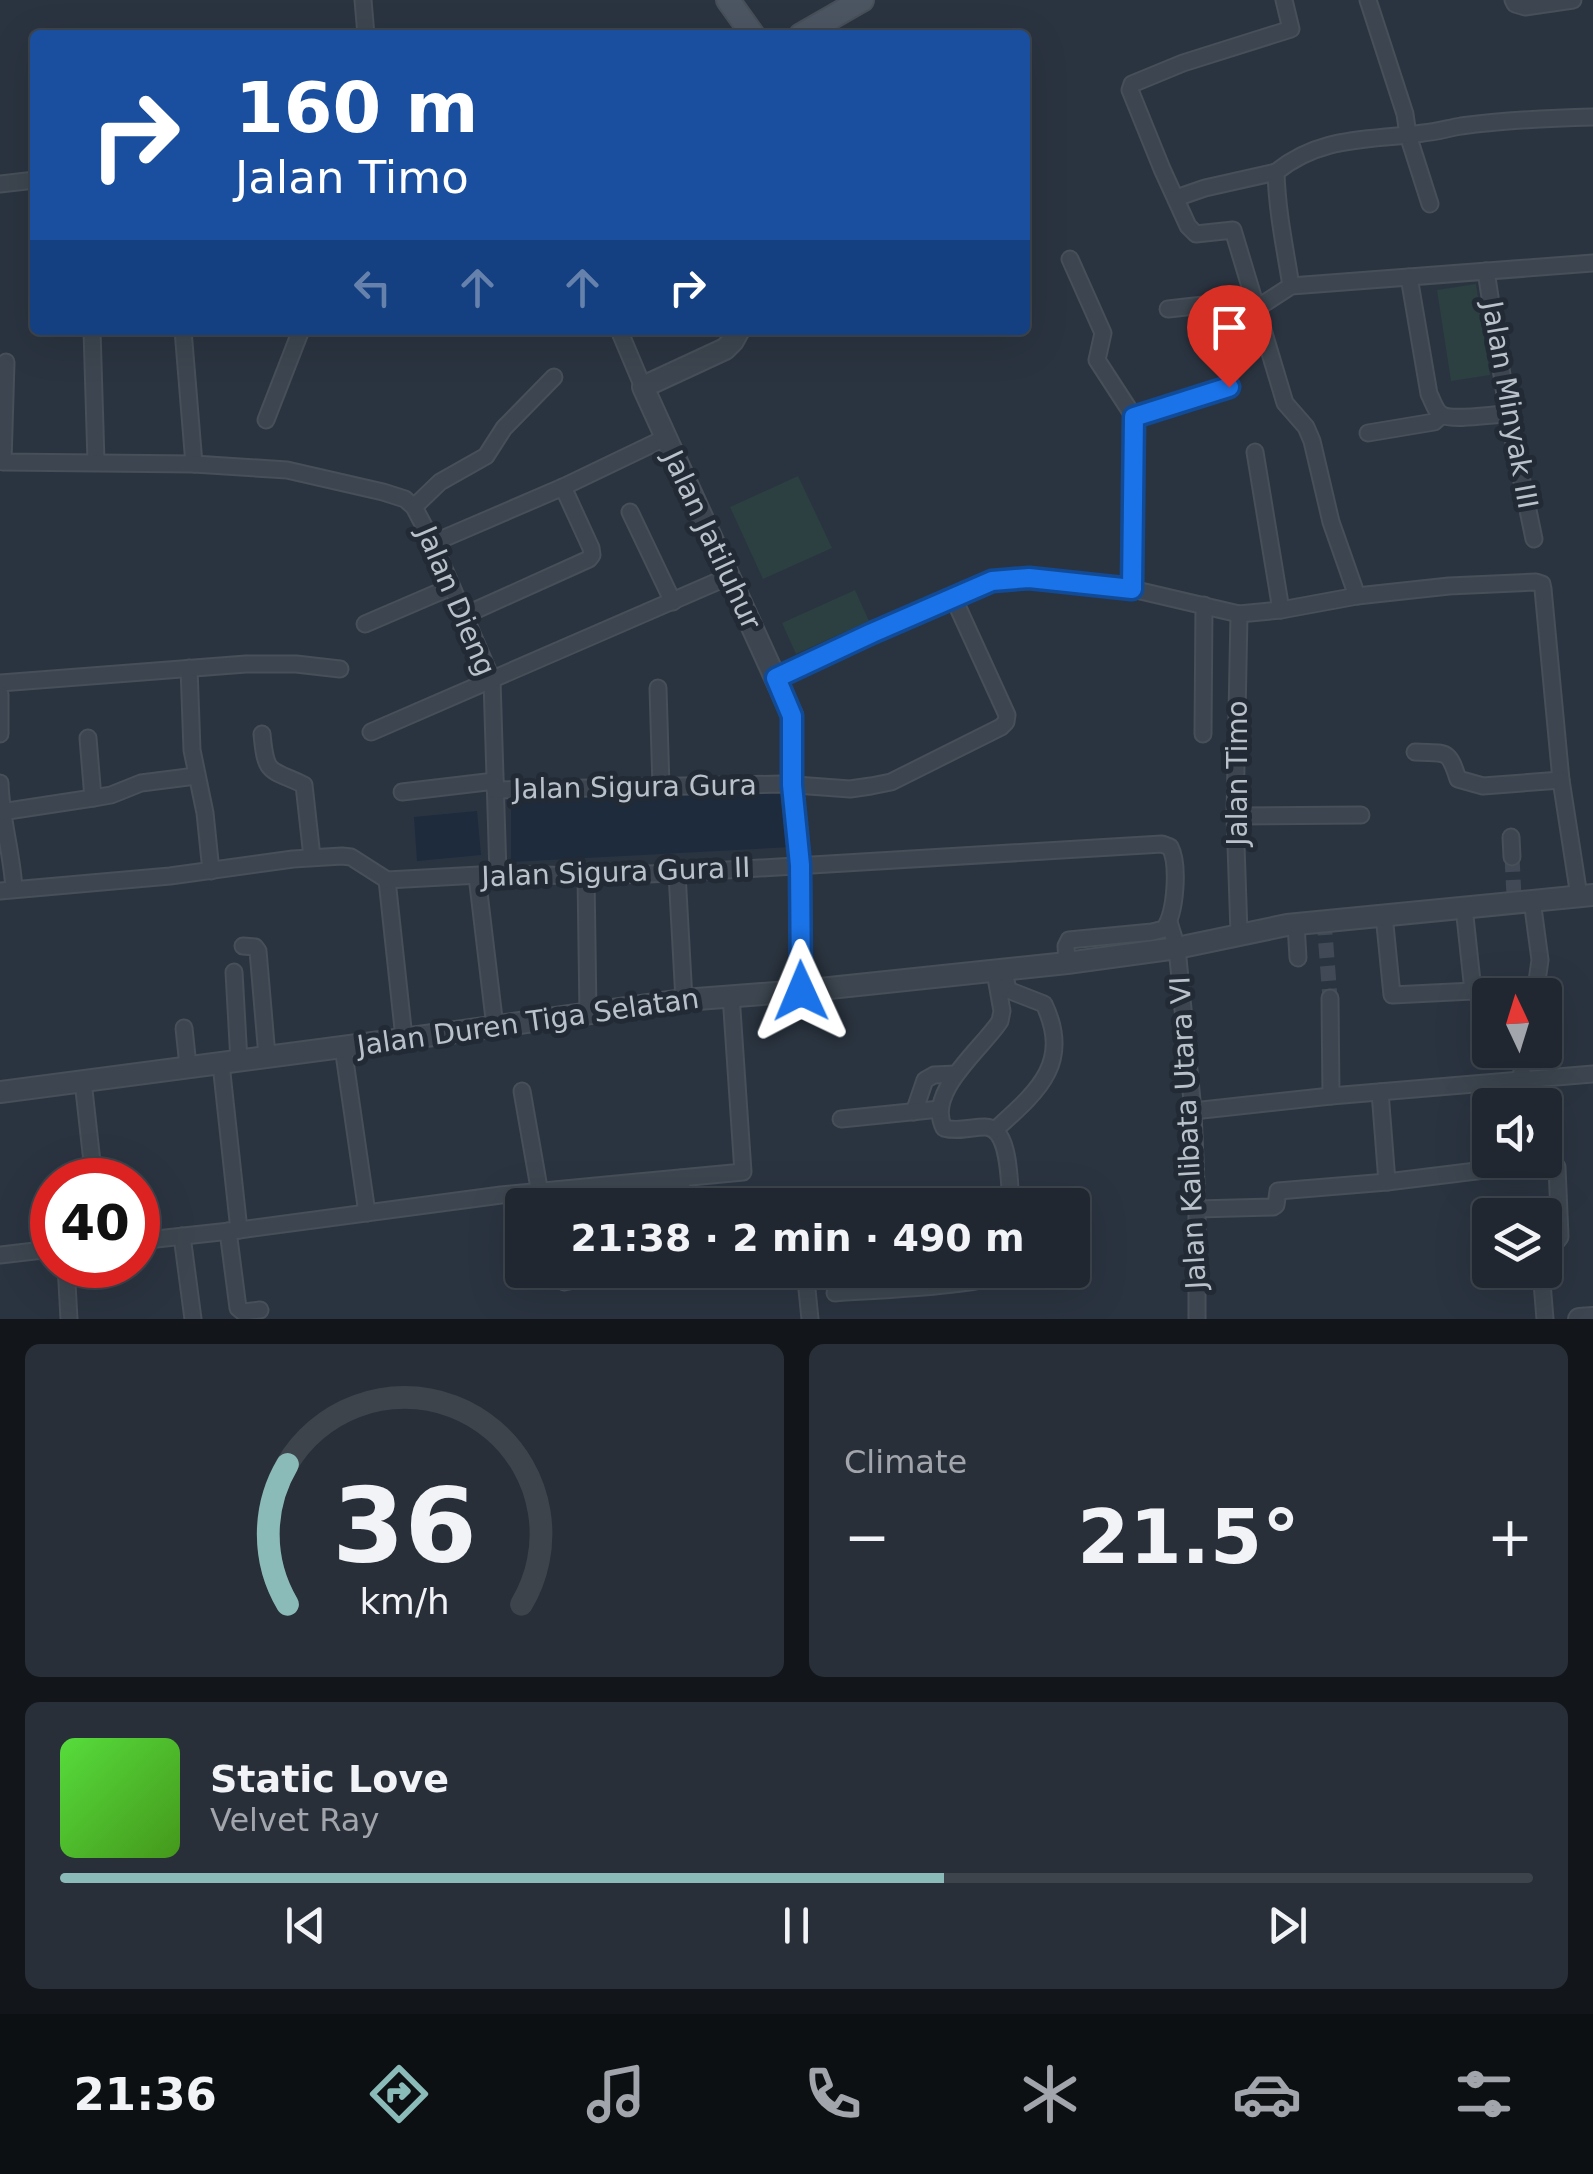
<!DOCTYPE html>
<meta charset="utf-8">
<style>
body{margin:0;font-family:"DejaVu Sans",sans-serif;background:#282f38;color:#f1f3f6;height:100vh;display:flex;flex-direction:column;font-size:38px;white-space:nowrap}
*{box-sizing:border-box;margin:0}
p{font-size:32px;color:#a2a5ab}
.icon{flex:none;width:55px;height:55px;fill:none;stroke:currentColor;stroke-width:2;stroke-linecap:round;stroke-linejoin:round}
.map{position:relative;height:1319px;overflow:hidden}
.panel{display:flex;flex-direction:column;gap:25px;padding:25px;background:#12151a;flex:1}
.panel>*{flex:none}
.hud{position:absolute;left:30px;top:30px;width:1000px;height:305px;border-radius:10px;box-shadow:0 10px 40px #0002,0 0 0 2px #3d444c;background:#1a4fa0;color:#fff;overflow:hidden}
.needle{width:65px;rotate:356deg}
.fabs{position:absolute;left:1472px;top:978px;display:grid;gap:20px}
.fabs a{display:grid;place-items:center;width:90px;height:90px;border-radius:10px;background:#202730;box-shadow:0 10px 40px #0002,0 0 0 2px #3d444c;font-size:50px}
.speed{position:absolute;left:30px;top:1158px;display:flex;gap:20px;font-size:50px;font-weight:700;text-align:center}
.speed>*{display:grid;place-content:center;width:130px;height:130px;border-radius:50%;background:#202730;box-shadow:0 10px 40px #0002,0 0 0 2px #3d444c;line-height:1}
.speed .limit{border:15px solid #d22;background:#fff;color:#111}
.pin{position:absolute;display:grid;place-items:center;width:85px;height:85px;color:#fff;margin:-102px -42px;border-radius:50% 50% 50% 0;rotate:-45deg;box-shadow:0 0 10px #0007}
.pin .icon{rotate:45deg}
.me{position:absolute;width:110px;margin:-55px;rotate:359deg;stroke-linejoin:round;filter:drop-shadow(0 0 8px #0008)}
.turn{display:flex;align-items:center;gap:35px;height:210px;padding:0 40px;font-size:45px}
.turn .icon{width:130px;height:130px;stroke-width:2.5}
.turn b{display:block;font-size:70px;line-height:85px}
.lanes{display:flex;align-items:center;height:95px;padding:0 40px;background:#0003;justify-content:center;gap:50px;direction:ltr}
.lanes .off{opacity:.35}
.big{font-size:75px;font-weight:800;line-height:1.1}
.panel .card{flex:1;display:flex;flex-direction:column;justify-content:center;gap:15px;min-width:0;padding:0 35px;border-radius:15px;background:#282f38}
.panel .dial{align-items:center;gap:0}
.dial svg{height:260px;overflow:visible;fill:none;stroke:#3d444c;stroke-width:7;stroke-linecap:round;text-anchor:middle}
.dial text{fill:#f1f3f6;stroke:none}
.song{display:flex;align-items:center;gap:30px}
.cover{width:120px;height:120px;border-radius:15px;background:linear-gradient(135deg,hsl(110 70% 55%),hsl(100 70% 35%))}
.played{height:10px;border-radius:5px;background:linear-gradient(90deg,#8bbbb9 60%,#3d444c 60%)}
.keys{display:flex;justify-content:space-around;direction:ltr}
.heat{display:flex;justify-content:space-between;align-items:center;font-size:55px;direction:ltr}
.panel .tiles{flex:1;display:grid;gap:25px;grid-template-columns:1fr 1fr}
.card:last-child{grid-column:span 2}
.trip{position:absolute;left:505px;top:1188px;width:585px;height:100px;border-radius:10px;background:#202730;box-shadow:0 10px 40px #0002,0 0 0 2px #3d444c;font-weight:800;line-height:100px;text-align:center}
.tab-bar{display:flex;height:160px;justify-content:space-around;align-items:center;background:#0d1013;color:#a2a5ab}
.tab-bar .icon{width:70px;height:70px}
.tab-bar .current{color:#8bbbb9}
.tab-bar b{font-size:45px;color:#f1f3f6}
.map>svg:first-child{display:block}
</style>
<div class="map">
<svg width="1593" height="1319" viewBox="0 0 1593 1319">
<rect width="100%" height="100%" fill="#2a3440"/>
<g fill="#2c3f41">
<path d="M 1476,284 L 1490,375 L 1451,381 L 1437,290 Z"/>
<path d="M 798,476 L 832,548 L 763,579 L 730,507 Z"/>
<path d="M 855,590 L 869,621 L 796,654 L 782,623 Z"/>
</g>
<g fill="#1d2b3d">
<path d="M 785,788 L 791,847 L 511,862 L 511,798 Z"/>
<path d="M 477,811 L 481,855 L 417,861 L 414,817 Z"/>
</g>
<g fill="none" stroke-linecap="round" stroke-linejoin="round">
<g stroke="#404955" stroke-width="15" stroke-dasharray="15 8" stroke-linecap="butt">
<path d="M 1512,857 L 1514,896"/>
<path d="M 1324,920 L 1330,998"/>
</g>
<defs>
<g id="minor">
<path d="M 363,0 L 366,35"/>
<path d="M 1284,0 L 1291,29 L 1183,63 L 1132,84 L 1130,90 L 1162,169 L 1188,226 L 1196,234 L 1233,230 L 1285,403 L 1306,427 L 1312,441 L 1331,522 L 1357,596"/>
<path d="M 1368,0 L 1405,114 L 1408,135 L 1430,204"/>
<path d="M 1513,0 L 1515,4 L 1525,7 L 1573,0"/>
<path d="M 0,184 L 35,180"/>
<path d="M 1176,198 L 1205,188 L 1276,172"/>
<path d="M 1070,259 L 1103,333 L 1097,360 L 1134,417 L 1132,589"/>
<path d="M 1486,271 L 1508,414 L 1534,539"/>
<path d="M 1409,277 L 1429,394 C 1433,401 1435,411 1442,415 C 1454,421 1494,414 1508,414"/>
<path d="M 1291,286 C 1285,248 1277,211 1276,172 C 1322,135 1369,141 1423,133 C 1436,132 1449,128 1461,126 C 1505,120 1549,118 1593,117"/>
<path d="M 1257,308 L 1291,286 L 1593,263"/>
<path d="M 1168,309 L 1239,301 L 1252,297"/>
<path d="M 92,330 L 96,462"/>
<path d="M 183,330 L 194,464"/>
<path d="M 619,330 L 643,387"/>
<path d="M 6,362 L 3,462 L 194,464 L 287,470 L 383,492 L 405,499 L 414,507 L 433,543 L 492,680 L 498,874"/>
<path d="M 1134,417 L 1229,387"/>
<path d="M 266,420 L 301,330"/>
<path d="M 1368,433 L 1434,422 L 1442,415"/>
<path d="M 1255,452 L 1281,610"/>
<path d="M 414,507 L 440,482 L 486,456 L 504,428 L 554,377"/>
<path d="M 630,512 L 673,602"/>
<path d="M 433,543 L 563,487 L 665,438"/>
<path d="M 1239,614 L 1235,816 L 1239,933"/>
<path d="M 465,615 L 589,559 L 592,555 L 591,548 L 563,487"/>
<path d="M 365,624 L 451,587"/>
<path d="M 189,668 L 192,750 L 205,813 L 211,871"/>
<path d="M 776,678 L 872,633 L 954,599 L 980,585 L 1007,579 L 1075,582 L 1132,589 L 1239,614 L 1281,610 L 1357,596 L 1449,586 L 1536,582 L 1542,584 L 1543,589 L 1561,780 L 1579,896"/>
<path d="M 0,683 L 246,664 L 296,664 L 340,669"/>
<path d="M 658,688 L 661,787"/>
<path d="M 0,694 L 0,734"/>
<path d="M 371,732 L 730,576"/>
<path d="M 262,734 C 266,776 269,768 304,785 L 312,857"/>
<path d="M 1203,734 L 1204,605"/>
<path d="M 88,738 L 93,798"/>
<path d="M 1415,752 C 1447,754 1448,748 1458,779 L 1483,786 L 1561,780"/>
<path d="M 0,783 C 1,819 12,853 14,889"/>
<path d="M 495,790 L 782,784 L 850,789 L 871,786 L 891,782 L 1001,727 L 1006,722 L 1007,715 L 954,599"/>
<path d="M 402,792 L 495,781"/>
<path d="M 1,812 L 93,798 L 111,795 L 141,783 L 196,776"/>
<path d="M 1235,816 L 1361,815"/>
<path d="M 1511,837 L 1512,857"/>
<path d="M 677,873 L 684,1000"/>
<path d="M 477,876 L 495,1027"/>
<path d="M 586,876 L 588,1014"/>
<path d="M 387,880 L 404,1038"/>
<path d="M 0,891 L 170,876 L 293,859 L 342,856 L 351,857 L 387,880 L 498,874 L 586,876 L 677,873 L 1162,844 L 1170,847 C 1179,864 1176,913 1164,929 L 1152,932 L 1069,940 L 1066,946 L 1067,963"/>
<path d="M 1532,900 L 1540,960 L 1535,995"/>
<path d="M 1464,907 L 1473,991"/>
<path d="M 1384,915 L 1392,995 L 1473,991 C 1490,1004 1484,1027 1487,1046 L 1490,1046"/>
<path d="M 1169,922 L 1177,948 L 1193,1111 L 1197,1209 L 1197,1319"/>
<path d="M 1296,924 L 1298,958"/>
<path d="M 243,946 L 255,947 L 258,951 L 267,1056"/>
<path d="M 234,972 L 239,1061"/>
<path d="M 995,972 L 1002,1011 L 1000,1021 C 983,1048 925,1092 944,1128 C 958,1132 971,1127 985,1127 C 1011,1127 1009,1185 1011,1205"/>
<path d="M 1330,998 L 1331,1096"/>
<path d="M 184,1028 L 188,1066"/>
<path d="M 343,1047 L 367,1213"/>
<path d="M 221,1064 L 239,1230"/>
<path d="M 1521,1080 L 1524,1050"/>
<path d="M 83,1081 L 92,1162 L 88,1180"/>
<path d="M 522,1091 L 542,1205"/>
<path d="M 1380,1092 L 1387,1182"/>
<path d="M 1193,1111 L 1331,1096 L 1593,1074"/>
<path d="M 914,1112 L 925,1080 L 934,1075 L 956,1074"/>
<path d="M 841,1119 L 940,1109"/>
<path d="M 996,1129 C 1038,1091 1072,1063 1044,1004 L 1008,990 L 1004,971"/>
<path d="M 681,1178 L 683,1205"/>
<path d="M 930,1205 L 1010,1195"/>
<path d="M 1197,1209 L 1273,1207 L 1276,1205 L 1278,1191 L 1387,1182 L 1525,1165 L 1554,1163 L 1557,1167 L 1560,1237 L 1556,1242 L 1545,1244"/>
<path d="M 1072,1229 L 1077,1228"/>
<path d="M 228,1231 L 238,1308 L 243,1312 L 260,1310"/>
<path d="M 182,1236 L 193,1319"/>
<path d="M 138,1241 L 239,1230 L 501,1195 L 743,1172 L 731,995"/>
<path d="M 0,1255 L 52,1249"/>
<path d="M 66,1265 L 69,1319"/>
<path d="M 805,1270 L 810,1319"/>
<path d="M 1541,1270 L 1545,1319"/>
<path d="M 564,1282 L 626,1270"/>
<path d="M 835,1293 C 870,1290 988,1287 1011,1270"/>
</g>
<g id="tertiary">
<path d="M 739,330 L 733,341 L 725,349 L 643,387 L 792,715 L 792,785 L 800,865 L 801,991"/>
<path d="M 0,1092 L 456,1032 L 684,1000 L 801,991 L 1067,963 L 1177,948 L 1287,925 L 1593,895"/>
<path d="M 1579,1319 L 1593,1318"/>
</g>
<g id="secondary">
<path d="M 728,0 L 753,35"/>
<path d="M 801,35 L 862,0"/>
</g>
</defs>
<use href="#minor" stroke="#474f59" stroke-width="19"/>
<use href="#tertiary" stroke="#474f59" stroke-width="24"/>
<use href="#secondary" stroke="#474f59" stroke-width="26"/>
<use href="#minor" stroke="#3d4650" stroke-width="15"/>
<use href="#tertiary" stroke="#3d4650" stroke-width="20"/>
<use href="#secondary" stroke="#4c5562" stroke-width="22"/>
</g>
<g fill="none" stroke-linecap="round" stroke-linejoin="round">
<defs>
<path id="route" d="M 801,991 L 800,865 L 792,785 L 792,716 L 776,678 L 872,633 L 992,581 L 1029,578 L 1132,589 L 1134,417 L 1229,387"/>
</defs>
<use href="#route" stroke="#114b97" stroke-width="25"/>
<use href="#route" stroke="#1a73e8" stroke-width="18"/>
</g>
<g text-anchor="middle" dominant-baseline="central" stroke-width="10" stroke-linejoin="round" paint-order="stroke">
<g font-size="28" fill="#bac1ca" stroke="#222b35">
<text transform="translate(1510 405) rotate(80)">Jalan Minyak III</text>
<text transform="translate(712 540) rotate(65)">Jalan Jatiluhur</text>
<text transform="translate(456 601) rotate(67)">Jalan Dieng</text>
<text transform="translate(1237 773) rotate(-90)">Jalan Timo</text>
<text transform="translate(635 787) rotate(-1)">Jalan Sigura Gura</text>
<text transform="translate(616 872) rotate(-2)">Jalan Sigura Gura II</text>
<text transform="translate(528 1022) rotate(-8)">Jalan Duren Tiga Selatan</text>
<text transform="translate(1188 1133) rotate(-93)">Jalan Kalibata Utara VI</text>
</g>
</g>
</svg>
<div class="fabs">
<a><svg class="needle" viewBox="-14 -14 28 28"><path d="M0-13l5 13h-10z" fill="#e53935"/><path d="M0 13l5-13h-10z" fill="#a2a5ab"/></svg></a>
<a><svg class="icon" aria-label="sound" viewBox="0 0 24 24"><path d="M4 9h4l5-4v14l-5-4H4zM17 9q2 3 0 6"/></svg></a>
<a><svg class="icon" aria-label="layers" viewBox="0 0 24 24"><path d="M12 4l9 5-9 5-9-5zM3 14l9 5 9-5"/></svg></a>
</div>
<div class="speed"><div class="limit">40</div></div>
<div class="pin" style="left:1229px;top:387px;background:#d93025"><svg class="icon" aria-label="arrive" viewBox="0 0 24 24"><path d="M6 21V4h12l-3 4 3 4H6"/></svg></div>
<svg class="me" style="left:801px;top:991px" viewBox="-20 -20 40 40"><path d="M0-17L14 15 0 8-14 15z" fill="#1a73e8" stroke="#fff" stroke-width="4"/></svg>
<div class="trip">21:38 · 2 min · 490 m</div>
<div class="hud">
<div class="turn"><svg class="icon" aria-label="right" viewBox="0 0 24 24"><path d="M7 20v-9h11M14 6l5 5-5 5"/></svg><div><b>160 m</b>Jalan Timo</div></div>
<div class="lanes"><svg class="icon off" aria-label="left" viewBox="0 0 24 24"><path d="M17 20v-9H6M10 6l-5 5 5 5"/></svg><svg class="icon off" aria-label="ahead" viewBox="0 0 24 24"><path d="M12 20V5M6 11l6-6 6 6"/></svg><svg class="icon off" aria-label="ahead" viewBox="0 0 24 24"><path d="M12 20V5M6 11l6-6 6 6"/></svg><svg class="icon" aria-label="right" viewBox="0 0 24 24"><path d="M7 20v-9h11M14 6l5 5-5 5"/></svg></div>
</div>
</div>
<section class="panel">
<div class="tiles">
<div class="card dial"><svg viewBox="0 0 100 80">
<path d="M14 69A42 42 0 1 1 86 69"/>
<path d="M14 69A42 42 0 0 1 14 26" stroke="#8bbbb9"/>
<text x="50" y="56" font-size="32" font-weight="700">36</text>
<text x="50" y="72" font-size="11">km/h</text>
</svg></div>
<div class="card"><p>Climate</p>
<div class="heat"><a>−</a><b class="big">21.5°</b><a>+</a></div>
</div>
<div class="card">
<div class="song"><i class="cover"></i><div><b>Static Love</b><p>Velvet Ray</p></div></div>
<div class="played"></div>
<div class="keys"><svg class="icon" aria-label="previous" viewBox="0 0 24 24"><path d="M18 5L8 12l10 7zM5 5v14"/></svg><svg class="icon" aria-label="pause" viewBox="0 0 24 24"><path d="M8 5v14M16 5v14"/></svg><svg class="icon" aria-label="next" viewBox="0 0 24 24"><path d="M6 5l10 7-10 7zM19 5v14"/></svg></div>
</div>
</div>
</section>
<nav class="tab-bar">
<b>21:36</b>
<svg class="icon current" aria-label="directions" viewBox="0 0 24 24"><path d="M12 3l9 9-9 9-9-9zM9 14v-3h6M13 9l2 2-2 2"/></svg>
<svg class="icon" aria-label="music" viewBox="0 0 24 24"><path d="M9 18V5l10-2v13"/><circle cx="6" cy="18" r="3"/><circle cx="16" cy="16" r="3"/></svg>
<svg class="icon" aria-label="phone" viewBox="0 0 24 24"><path d="M5 4h4l2 5-3 2q2 4 5 5l2-3 5 2v4C11 20 4 13 5 4z"/></svg>
<svg class="icon" aria-label="climate" viewBox="0 0 24 24"><path d="M12 3v18M4 7l16 10M4 17L20 7"/></svg>
<svg class="icon" aria-label="car" viewBox="0 0 24 24"><path d="M5 17H2v-5l4-1 3-4h7l3 4 3 1v5h-3M9 17h6M6 11h13"/><circle cx="7" cy="17" r="2"/><circle cx="17" cy="17" r="2"/></svg>
<svg class="icon" aria-label="filters" viewBox="0 0 24 24"><path d="M4 7h16M4 17h16"/><circle cx="9" cy="7" r="2"/><circle cx="15" cy="17" r="2"/></svg>
</nav>
